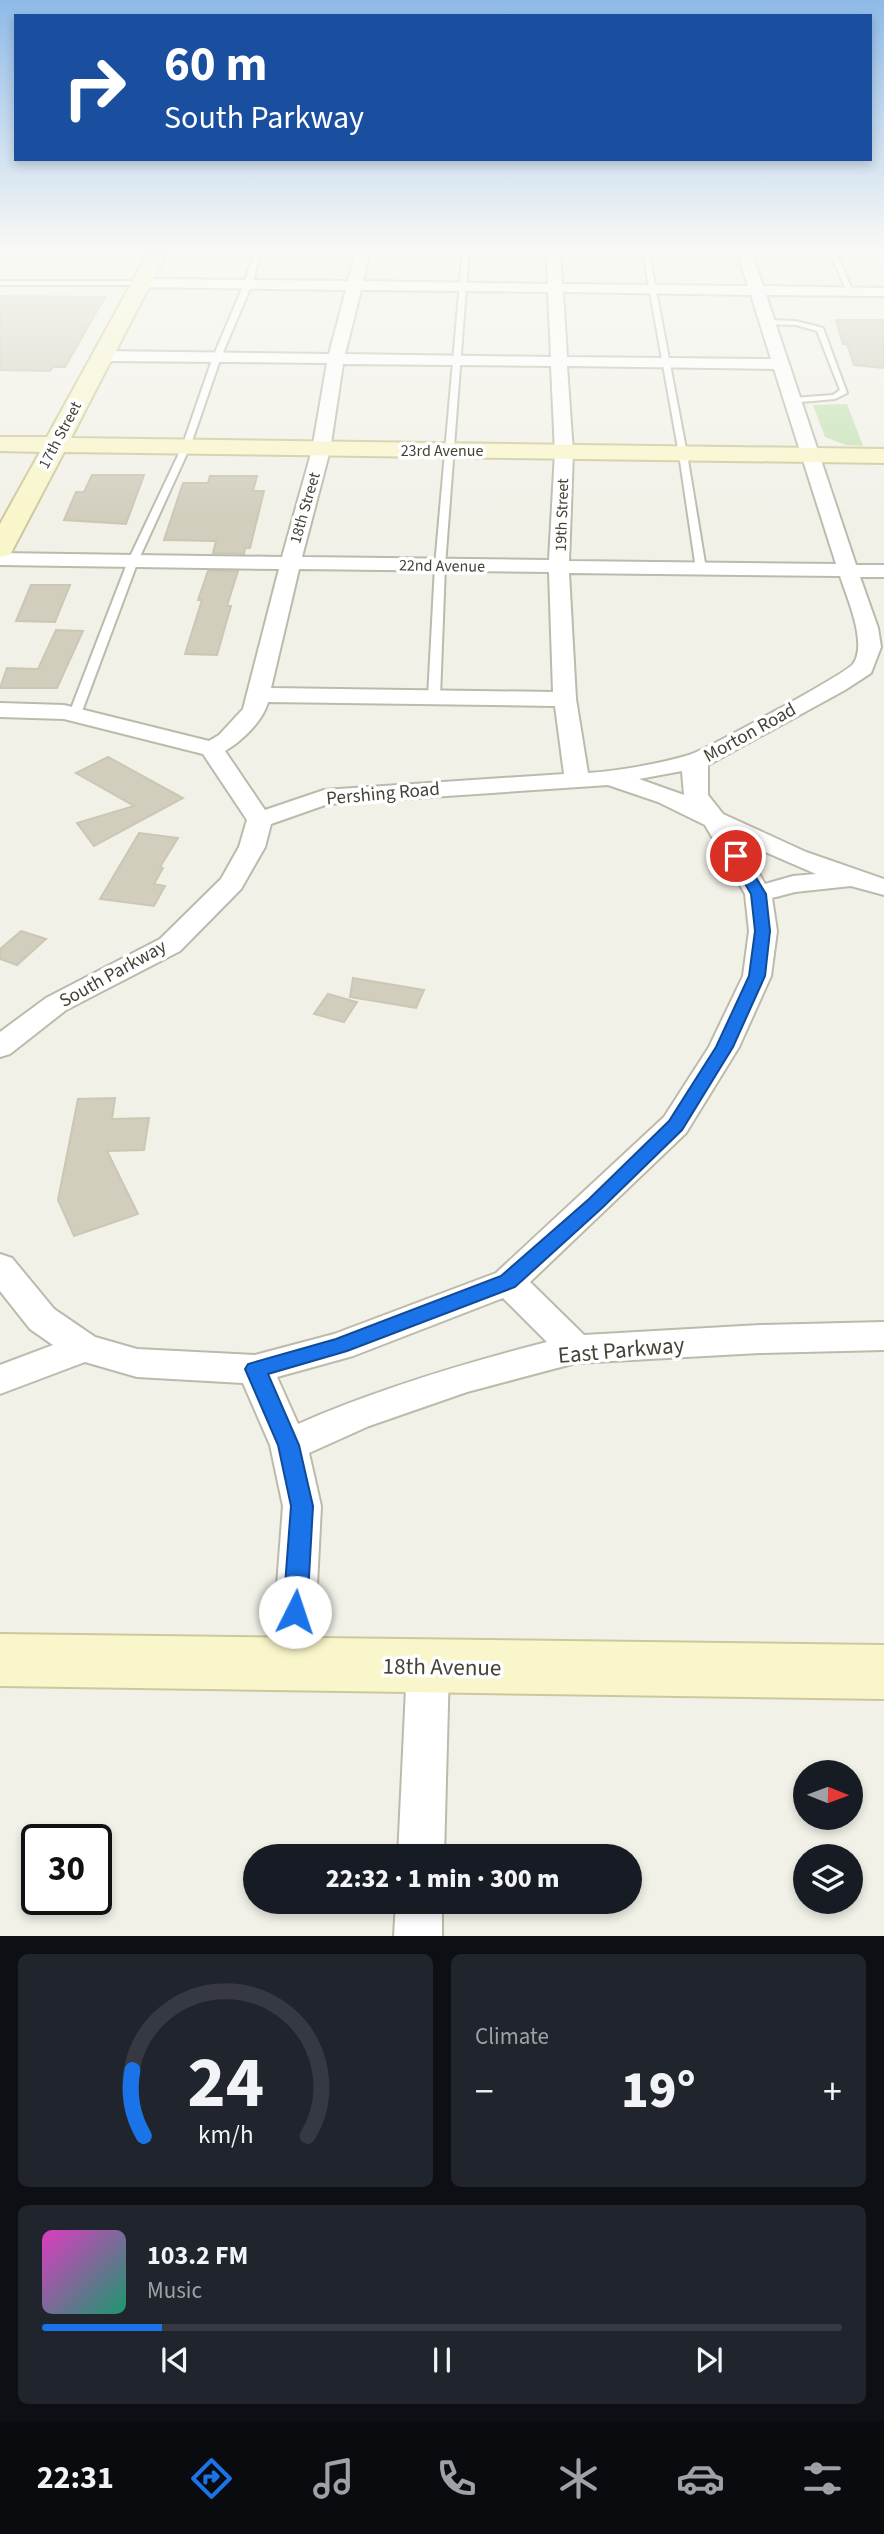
<!DOCTYPE html>
<meta charset="utf-8">
<style>
body{margin:0;font-family:"Source Sans 3",sans-serif;background:#20242c;color:#f1f3f6;height:100vh;display:flex;flex-direction:column;font-size:26px;white-space:nowrap}
*{box-sizing:border-box;margin:0}
p{font-size:23px;color:#9ea1a6}
.icon{flex:none;width:38px;height:38px;fill:none;stroke:currentColor;stroke-width:2;stroke-linecap:round;stroke-linejoin:round}
.map{position:relative;height:1936px;overflow:hidden}
.panel{display:flex;flex-direction:column;gap:18px;padding:18px;background:#0d0f14;flex:1}
.panel>*{flex:none}
.guide{position:absolute;left:14px;top:14px;width:858px;height:147px;border-radius:0px;box-shadow:0 4px 10px #0003;background:#1a4fa0;color:#fff;overflow:hidden}
.needle{width:46px;rotate:91deg}
.fabs{position:absolute;left:793px;top:1760px;display:grid;gap:14px}
.fabs a{display:grid;place-items:center;width:70px;height:70px;border-radius:50%;background:#171b24;box-shadow:0 4px 10px #0003;font-size:35px}
.speed{position:absolute;left:21px;top:1824px;display:flex;gap:14px;font-size:35px;font-weight:700;text-align:center}
.speed>*{display:grid;place-content:center;width:91px;height:91px;border-radius:50%;background:#171b24;box-shadow:0 4px 10px #0003;line-height:1}
.speed .limit{border:4px solid #111;border-radius:10px;background:#fff;color:#111}
.pin{position:absolute;display:grid;place-items:center;width:60px;height:60px;color:#fff;margin:-30px;border:4px solid #fff;border-radius:50%;box-shadow:0 2px 7px #0007}
.me{position:absolute;width:77px;margin:-38px;rotate:4deg;stroke-linejoin:round;filter:drop-shadow(0 0 5px #0008)}
.turn{display:flex;align-items:center;gap:24px;height:147px;padding:0 35px;font-size:32px}
.turn .icon{width:91px;height:91px;stroke-width:2.5}
.turn b{display:block;font-size:49px;line-height:60px}
.big{font-size:52px;font-weight:800;line-height:1.1}
.panel .tile{flex:1;display:flex;flex-direction:column;justify-content:center;gap:10px;min-width:0;padding:0 24px;border-radius:10px;background:#20242c}
.panel .dial{align-items:center;gap:0}
.dial svg{height:182px;overflow:visible;fill:none;stroke:#363941;stroke-width:7;stroke-linecap:round;text-anchor:middle}
.dial text{fill:#f1f3f6;stroke:none}
.song{display:flex;align-items:center;gap:21px}
.cover{width:84px;height:84px;border-radius:10px;background:linear-gradient(135deg,hsl(310 70% 55%),hsl(160 70% 35%))}
.played{height:7px;border-radius:4px;background:linear-gradient(90deg,#1a73e8 15%,#363941 15%)}
.keys{display:flex;justify-content:space-around;direction:ltr}
.heat{display:flex;justify-content:space-between;align-items:center;font-size:38px;direction:ltr}
.panel .tiles{flex:1;display:grid;gap:18px;grid-template-columns:1fr 1fr}
.tile:last-child{grid-column:span 2}
.trip{position:absolute;left:243px;top:1844px;width:399px;height:70px;border-radius:35px;background:#171b24;box-shadow:0 4px 10px #0003;font-weight:800;line-height:70px;text-align:center}
.menu{display:flex;height:112px;justify-content:space-around;align-items:center;background:#090b0e;color:#9ea1a6}
.menu .icon{width:49px;height:49px}
.menu .selected{color:#1a73e8}
.menu b{font-size:32px;color:#f1f3f6}
.map>svg:first-child{display:block}
</style>
<div class="map">
<svg width="884" height="1936" viewBox="0 0 884 1936">
<rect width="100%" height="100%" fill="#f2f1e8"/>
<path fill="#c6e2b5" d="M 847,404 L 863,446 L 846,445 L 825,437 L 813,405 Z"/>
<g fill="#d2cebe" stroke="#ccc7b2" stroke-width="2">
<path d="M 0,296 L 105,297 L 65,367 L 53,367 L 50,371 L 0,370 Z"/>
<path d="M 836,320 L 884,320 L 884,368 L 854,365 L 847,344 L 843,344 Z"/>
<path d="M 92,475 L 144,475 L 126,524 L 64,520 L 76,492 L 84,492 Z"/>
<path d="M 210,476 L 257,476 L 253,491 L 264,491 L 250,548 L 245,548 L 244,554 L 213,553 L 216,541 L 164,540 L 183,483 L 208,483 Z"/>
<path d="M 208,571 L 238,571 L 227,606 L 231,606 L 217,655 L 185,654 L 202,600 L 198,600 Z"/>
<path d="M 31,585 L 70,585 L 55,622 L 16,621 Z"/>
<path d="M 56,630 L 83,631 L 57,688 L 0,688 L 7,668 L 38,669 Z"/>
<path d="M 108,757 L 183,798 L 94,846 L 77,823 L 134,806 L 76,773 Z"/>
<path d="M 139,833 L 178,838 L 160,867 L 163,868 L 154,884 L 165,886 L 154,906 L 100,899 Z"/>
<path d="M 21,931 L 46,939 L 17,965 L 0,959 L 0,949 Z"/>
<path d="M 353,978 L 424,990 L 416,1008 L 350,997 Z"/>
<path d="M 328,994 L 357,1002 L 344,1022 L 314,1014 Z"/>
<path d="M 115,1098 L 112,1119 L 149,1118 L 144,1150 L 107,1151 L 138,1214 L 74,1236 L 58,1200 L 78,1099 Z"/>
</g>
<g fill="none" stroke-linecap="round" stroke-linejoin="round">
<defs>
<g id="service">
<path d="M 256,248 L 262,248 L 252,284 L 221,357 L 190,447 L 138,561 L 81,714 L 79,716 L 71,716 L 69,714 L 128,561 L 182,447 L 213,357 L 244,284 Z"/>
<path d="M 463,248 L 469,248 L 445,566 L 440,697 L 434,700 L 428,697 L 435,566 Z"/>
<path d="M 642,248 L 648,248 L 687,454 L 706,569 L 701,572 L 696,569 L 679,454 Z"/>
<path d="M 828,248 L 834,248 L 854,294 L 847,292 Z"/>
<path d="M 0,281 L 141,281 L 145,283 L 141,285 L 0,285 Z"/>
<path d="M 767,320 L 796,321 L 823,328 L 847,393 L 835,399 L 789,403 L 789,399 L 792,398 L 833,395 L 840,390 L 817,331 L 796,325 L 764,324 L 764,320 Z"/>
</g>
<g id="minor">
<path d="M 357,248 L 371,248 L 363,281 L 548,284 L 546,248 L 560,248 L 562,284 L 748,286 L 736,248 L 750,248 L 763,286 L 884,288 L 884,296 L 766,295 L 856,565 L 884,565 L 884,577 L 860,577 L 878,628 L 881,647 L 871,673 L 845,690 L 708,765 L 708,795 L 723,814 L 806,852 L 884,879 L 884,895 L 851,886 L 795,892 L 772,898 L 777,931 L 771,976 L 739,1047 L 686,1133 L 530,1282 L 584,1335 L 760,1325 L 884,1322 L 884,1350 L 760,1353 L 576,1363 L 467,1392 L 369,1426 L 309,1453 L 321,1506 L 313,1665 L 307,1679 L 292,1684 L 277,1679 L 271,1665 L 283,1506 L 270,1445 L 243,1383 L 137,1377 L 85,1362 L 0,1394 L 0,1365 L 53,1345 L 30,1329 L 0,1291 L 0,1254 L 12,1258 L 54,1309 L 95,1337 L 137,1349 L 255,1355 L 334,1334 L 496,1273 L 664,1117 L 709,1047 L 743,976 L 749,931 L 745,894 L 705,825 L 658,802 L 608,785 L 328,804 L 271,824 L 265,847 L 241,889 L 180,951 L 66,1010 L 10,1054 L 0,1057 L 0,1032 L 46,998 L 160,939 L 221,879 L 239,847 L 247,820 L 203,754 L 64,719 L 0,717 L 0,703 L 64,705 L 209,741 L 219,735 L 243,709 L 279,569 L 0,565 L 0,553 L 282,557 L 312,450 L 327,363 L 102,361 L 94,356 L 102,351 L 329,354 L 346,290 L 141,287 L 134,283 L 141,279 L 348,281 ZM 361,290 L 548,292 L 551,357 L 345,354 ZM 563,292 L 751,295 L 771,359 L 567,357 ZM 343,364 L 551,366 L 555,452 L 549,560 L 302,557 L 330,450 ZM 567,366 L 774,369 L 836,564 L 569,561 L 573,452 ZM 299,569 L 549,572 L 553,692 L 271,688 ZM 569,573 L 840,576 C 847,598 868,644 853,664 C 847,673 704,751 689,755 C 659,764 618,771 588,773 L 576,699 ZM 268,702 L 555,706 L 564,774 L 324,790 L 265,810 L 225,751 C 242,741 263,721 268,702 ZM 682,772 L 684,795 L 639,779 L 682,771 ZM 740,841 L 816,874 L 793,876 L 765,884 ZM 503,1298 L 547,1342 C 462,1364 378,1389 298,1424 L 277,1377 L 353,1356 Z"/>
<path d="M 428,1648 L 443,1653 L 449,1667 L 444,1857 L 398,1857 L 407,1667 L 413,1653 Z"/>
<path d="M 396,1902 L 442,1902 L 442,1936 L 394,1936 Z"/>
</g>
<g id="secondary">
<path d="M 151,248 L 169,248 L 71,438 L 884,449 L 884,463 L 64,452 L 13,549 L 10,555 L 0,557 L 0,524 L 40,452 L 0,451 L 0,437 L 47,437 Z"/>
<path d="M 0,1634 L 884,1645 L 884,1699 L 0,1686 Z"/>
</g>
</defs>
<use href="#service" stroke="#bcbaab" stroke-width="4"/>
<use href="#minor" stroke="#bcbaab" stroke-width="4"/>
<use href="#secondary" stroke="#cdc89c" stroke-width="4"/>
<use href="#service" fill="#fff" fill-rule="evenodd"/>
<use href="#minor" fill="#fff" fill-rule="evenodd"/>
<use href="#secondary" fill="#f9f6cb" fill-rule="evenodd"/>
</g>
<linearGradient id="sky" x2="0" y2="1"><stop stop-color="#8fbae8"/><stop offset="0.48" stop-color="#f9f9f5"/><stop offset="1" stop-color="#f9f9f5" stop-opacity="0"/></linearGradient>
<rect width="884" height="519" fill="url(#sky)"/>
<path fill="#1a73e8" stroke="#114b97" stroke-width="2" d="M 736,852 L 741,853 L 766,894 L 770,931 L 765,976 L 733,1047 L 682,1130 L 602,1208 L 515,1287 L 347,1351 L 268,1374 L 299,1445 L 313,1506 L 307,1612 L 303,1619 L 295,1623 L 287,1619 L 283,1612 L 291,1506 L 278,1445 L 245,1369 L 248,1364 L 336,1339 L 501,1276 L 589,1199 L 669,1121 L 716,1047 L 749,976 L 755,931 L 751,894 L 729,856 Z"/>
<g text-anchor="middle" dominant-baseline="central" stroke-width="7" stroke-linejoin="round" paint-order="stroke">
<g font-size="16" fill="#454237" stroke="#fff">
<text transform="translate(60 435) rotate(-62)">17th Street</text>
<text x="442" y="451">23rd Avenue</text>
<text transform="translate(305 508) rotate(-74)">18th Street</text>
<text transform="translate(562 515) rotate(-88)">19th Street</text>
<text transform="translate(442 566) rotate(1)">22nd Avenue</text>
</g>
<g font-size="19" fill="#454237" stroke="#fff">
<text transform="translate(750 733) rotate(-29)">Morton Road</text>
<text transform="translate(383 794) rotate(-5)">Pershing Road</text>
<text transform="translate(113 974) rotate(-29)">South Parkway</text>
</g>
<g font-size="23" fill="#454237" stroke="#fff">
<text transform="translate(621 1350) rotate(-5)">East Parkway</text>
<text transform="translate(442 1667) rotate(1)">18th Avenue</text>
</g>
</g>
</svg>
<div class="fabs">
<a><svg class="needle" viewBox="-14 -14 28 28"><path d="M0-13l5 13h-10z" fill="#e53935"/><path d="M0 13l5-13h-10z" fill="#9ea1a6"/></svg></a>
<a><svg class="icon" aria-label="layers" viewBox="0 0 24 24"><path d="M12 4l9 5-9 5-9-5zM3 14l9 5 9-5"/></svg></a>
</div>
<div class="speed"><div class="limit">30</div></div>
<div class="pin" style="left:736px;top:856px;background:#d93025"><svg class="icon" aria-label="arrive" viewBox="0 0 24 24"><path d="M6 21V4h12l-3 4 3 4H6"/></svg></div>
<svg class="me" style="left:295px;top:1612px" viewBox="-20 -20 40 40"><circle r="19" fill="#fff"/><path d="M0-13L10 11 0 6-10 11z" fill="#1a73e8"/></svg>
<div class="trip">22:32 · 1 min · 300 m</div>
<div class="guide">
<div class="turn"><svg class="icon" aria-label="right" viewBox="0 0 24 24"><path d="M7 20v-9h11M14 6l5 5-5 5"/></svg><div><b>60 m</b>South Parkway</div></div>
</div>
</div>
<section class="panel">
<div class="tiles">
<div class="tile dial"><svg viewBox="0 0 100 80">
<path d="M14 69A42 42 0 1 1 86 69"/>
<path d="M14 69A42 42 0 0 1 9 40" stroke="#1a73e8"/>
<text x="50" y="56" font-size="32" font-weight="700">24</text>
<text x="50" y="72" font-size="11">km/h</text>
</svg></div>
<div class="tile"><p>Climate</p>
<div class="heat"><a>−</a><b class="big">19°</b><a>+</a></div>
</div>
<div class="tile">
<div class="song"><i class="cover"></i><div><b>103.2 FM</b><p>Music</p></div></div>
<div class="played"></div>
<div class="keys"><svg class="icon" aria-label="previous" viewBox="0 0 24 24"><path d="M18 5L8 12l10 7zM5 5v14"/></svg><svg class="icon" aria-label="pause" viewBox="0 0 24 24"><path d="M8 5v14M16 5v14"/></svg><svg class="icon" aria-label="next" viewBox="0 0 24 24"><path d="M6 5l10 7-10 7zM19 5v14"/></svg></div>
</div>
</div>
</section>
<nav class="menu">
<b>22:31</b>
<svg class="icon selected" aria-label="directions" viewBox="0 0 24 24"><path d="M12 3l9 9-9 9-9-9zM9 14v-3h6M13 9l2 2-2 2"/></svg>
<svg class="icon" aria-label="music" viewBox="0 0 24 24"><path d="M9 18V5l10-2v13"/><circle cx="6" cy="18" r="3"/><circle cx="16" cy="16" r="3"/></svg>
<svg class="icon" aria-label="phone" viewBox="0 0 24 24"><path d="M5 4h4l2 5-3 2q2 4 5 5l2-3 5 2v4C11 20 4 13 5 4z"/></svg>
<svg class="icon" aria-label="climate" viewBox="0 0 24 24"><path d="M12 3v18M4 7l16 10M4 17L20 7"/></svg>
<svg class="icon" aria-label="car" viewBox="0 0 24 24"><path d="M5 17H2v-5l4-1 3-4h7l3 4 3 1v5h-3M9 17h6M6 11h13"/><circle cx="7" cy="17" r="2"/><circle cx="17" cy="17" r="2"/></svg>
<svg class="icon" aria-label="filters" viewBox="0 0 24 24"><path d="M4 7h16M4 17h16"/><circle cx="9" cy="7" r="2"/><circle cx="15" cy="17" r="2"/></svg>
</nav>
